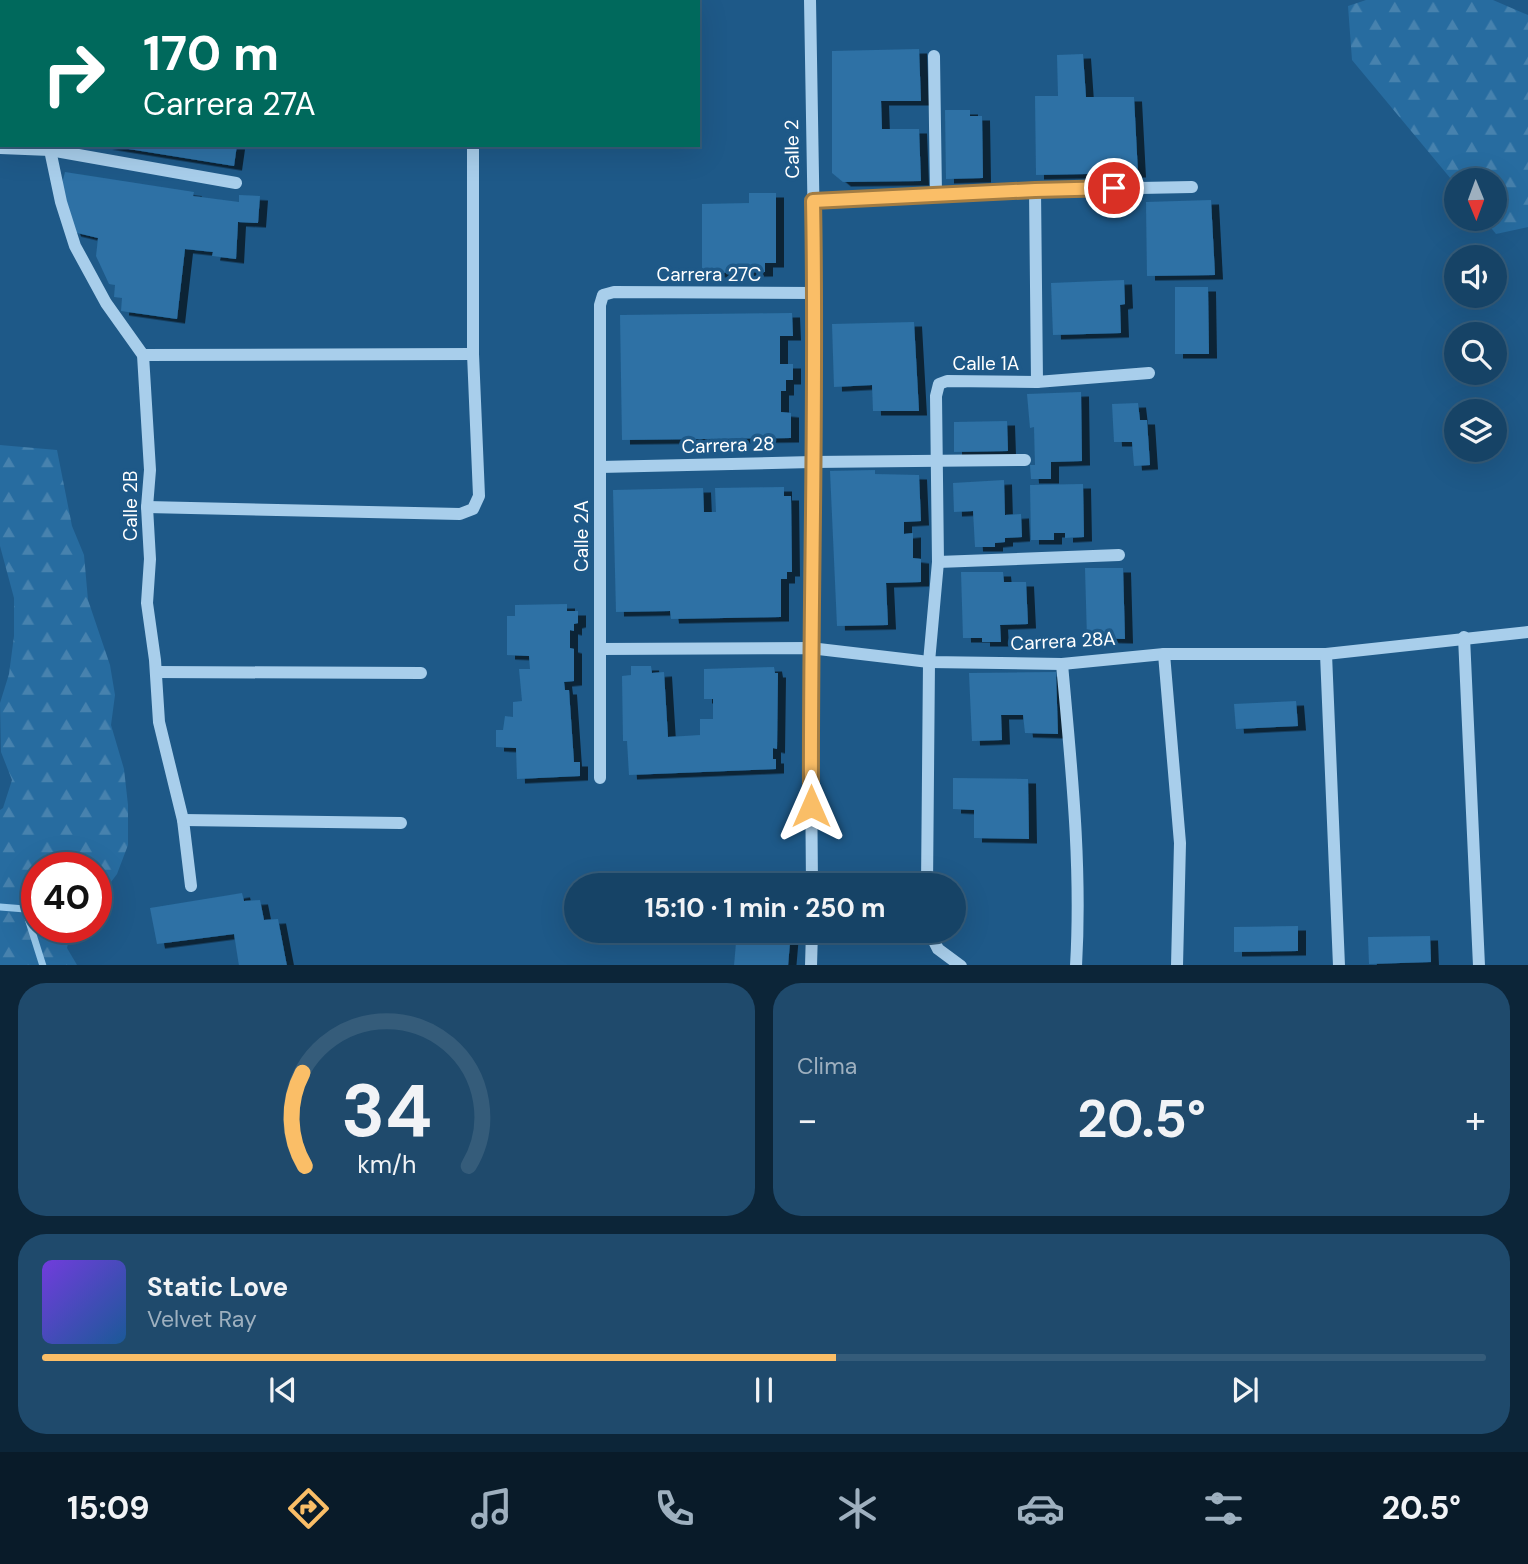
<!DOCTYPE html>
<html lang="es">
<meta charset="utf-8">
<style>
body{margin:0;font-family:"DM Sans",sans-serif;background:#1f4a6c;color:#f1f3f6;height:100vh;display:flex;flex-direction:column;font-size:26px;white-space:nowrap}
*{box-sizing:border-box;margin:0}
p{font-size:23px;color:#9eb0bf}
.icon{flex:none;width:38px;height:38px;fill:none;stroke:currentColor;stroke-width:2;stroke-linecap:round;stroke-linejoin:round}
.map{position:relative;height:965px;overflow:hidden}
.details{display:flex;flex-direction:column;gap:18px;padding:18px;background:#0c2538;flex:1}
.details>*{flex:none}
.guide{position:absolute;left:0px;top:0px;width:700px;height:147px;box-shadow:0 7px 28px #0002,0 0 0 2px #355c7a;background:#00695c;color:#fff;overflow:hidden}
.needle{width:46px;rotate:179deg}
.buttons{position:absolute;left:1444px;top:168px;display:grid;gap:14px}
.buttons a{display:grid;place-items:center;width:63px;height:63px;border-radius:50%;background:#164366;box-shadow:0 7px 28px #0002,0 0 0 2px #355c7a;font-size:35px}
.speed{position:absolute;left:21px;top:852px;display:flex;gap:14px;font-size:35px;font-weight:700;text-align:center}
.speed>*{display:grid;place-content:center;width:91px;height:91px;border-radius:50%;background:#164366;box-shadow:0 7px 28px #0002,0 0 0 2px #355c7a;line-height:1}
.speed .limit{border:10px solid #d22;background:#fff;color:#111}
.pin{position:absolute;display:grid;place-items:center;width:60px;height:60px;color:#fff;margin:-30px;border:4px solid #fff;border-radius:50%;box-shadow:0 2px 7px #0007}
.me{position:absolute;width:77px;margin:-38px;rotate:0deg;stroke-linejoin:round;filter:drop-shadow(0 0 5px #0008)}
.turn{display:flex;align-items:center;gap:24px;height:147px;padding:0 28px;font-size:32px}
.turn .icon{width:91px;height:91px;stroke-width:2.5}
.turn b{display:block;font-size:49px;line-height:60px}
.big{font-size:52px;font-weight:700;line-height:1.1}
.details .tile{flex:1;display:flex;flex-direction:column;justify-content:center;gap:10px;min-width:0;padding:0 24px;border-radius:28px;background:#1f4a6c}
.details .dial{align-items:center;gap:0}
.dial svg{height:182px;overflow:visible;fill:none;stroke:#355c7a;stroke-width:7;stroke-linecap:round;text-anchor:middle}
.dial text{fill:#f1f3f6;stroke:none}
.song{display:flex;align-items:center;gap:21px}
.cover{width:84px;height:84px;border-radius:10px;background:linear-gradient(135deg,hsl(260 70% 55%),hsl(210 70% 35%))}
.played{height:7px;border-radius:4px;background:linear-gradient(90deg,#fabe67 55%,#355c7a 55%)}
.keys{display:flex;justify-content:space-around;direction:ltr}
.heat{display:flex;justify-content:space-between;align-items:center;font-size:38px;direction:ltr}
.details .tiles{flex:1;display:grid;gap:18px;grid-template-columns:1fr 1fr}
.tile:last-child{grid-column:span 2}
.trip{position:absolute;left:564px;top:873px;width:402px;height:70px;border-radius:35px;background:#164366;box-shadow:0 7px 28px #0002,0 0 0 2px #355c7a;font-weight:700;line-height:70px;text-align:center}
.dock{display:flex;height:112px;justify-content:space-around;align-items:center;background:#091b29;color:#9eb0bf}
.dock .icon{width:49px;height:49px}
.dock .selected{color:#fabe67}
.dock b{font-size:32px;color:#f1f3f6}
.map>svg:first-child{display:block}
</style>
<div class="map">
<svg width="1528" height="966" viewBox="0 0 1528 966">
<defs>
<pattern id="forest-firs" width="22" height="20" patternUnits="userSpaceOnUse" patternTransform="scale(1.75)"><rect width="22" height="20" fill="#276ca0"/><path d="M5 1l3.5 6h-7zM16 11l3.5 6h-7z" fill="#4782ae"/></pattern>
<filter id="shadow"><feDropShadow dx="8" dy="4.5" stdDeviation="0" flood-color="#0009"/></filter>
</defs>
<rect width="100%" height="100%" fill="#1e5988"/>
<g fill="url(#forest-firs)">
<path d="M 1366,0 L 1493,0 L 1528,15 L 1528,227 L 1496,234 L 1484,219 L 1494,219 L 1494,180 L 1456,180 L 1456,185 L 1352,60 L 1348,6 Z"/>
<path d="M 0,445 L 57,450 L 72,526 L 84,555 L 88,600 L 110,665 L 115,695 L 111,725 L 124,769 L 128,805 L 128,845 L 117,874 L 96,902 L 96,868 L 37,868 L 37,928 L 71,928 L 67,948 L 77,965 L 0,965 L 0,810 L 3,808 L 12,780 L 1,752 L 0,703 L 9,674 L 14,636 L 14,598 L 0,546 Z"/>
</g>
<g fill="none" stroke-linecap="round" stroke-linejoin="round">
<path stroke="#9bcbed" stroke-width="7" d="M 0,907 L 25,909 L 43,966"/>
</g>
<g fill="#2d71a5" filter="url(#shadow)">
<path d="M 919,49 L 921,101 L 881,101 L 882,129 L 919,129 L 921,181 L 843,182 L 832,173 L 832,51 Z"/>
<path d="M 1083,54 L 1086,97 L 1134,97 L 1138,173 L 1036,175 L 1035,96 L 1058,96 L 1057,55 Z"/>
<path d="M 945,110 L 970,110 L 970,116 L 982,116 L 983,178 L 946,179 Z"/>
<path d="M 104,145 L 237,145 L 234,166 Z"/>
<path d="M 65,172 L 194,192 L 193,196 L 239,202 L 239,195 L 260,196 L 258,223 L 238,222 L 236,259 L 212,256 L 213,252 L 185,249 L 177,319 L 121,311 L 122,298 L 114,297 L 115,285 L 109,284 L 96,256 L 98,238 L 73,232 L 60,191 Z"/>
<path d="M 749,193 L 776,193 L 776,263 L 765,263 L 765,272 L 702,273 L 702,204 L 749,203 Z"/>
<path d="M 1211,200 L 1215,275 L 1147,276 L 1146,202 Z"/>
<path d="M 1124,280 L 1125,304 L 1120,305 L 1121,333 L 1053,335 L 1051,283 Z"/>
<path d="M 1175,287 L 1208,287 L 1209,354 L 1175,354 Z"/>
<path d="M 792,313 L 793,336 L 780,336 L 780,364 L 793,364 L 793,380 L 786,380 L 786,391 L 781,391 L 781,412 L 791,413 L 791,438 L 622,440 L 620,315 Z"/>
<path d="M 914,322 L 919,411 L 873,411 L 872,385 L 834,387 L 832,324 Z"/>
<path d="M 1081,392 L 1082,461 L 1051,462 L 1051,479 L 1031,479 L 1030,465 L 1035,465 L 1034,427 L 1030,428 L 1027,394 Z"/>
<path d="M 1138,403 L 1140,420 L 1147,420 L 1150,465 L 1134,466 L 1132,442 L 1114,442 L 1112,404 Z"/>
<path d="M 1007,421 L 1008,451 L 954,452 L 954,422 Z"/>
<path d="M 875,470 L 875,474 L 919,475 L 921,521 L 904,522 L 904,534 L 913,533 L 913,558 L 921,559 L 921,582 L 886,583 L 888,625 L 837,626 L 830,471 Z"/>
<path d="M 1004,480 L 1005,515 L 1021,514 L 1022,537 L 1005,538 L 1005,542 L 995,543 L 995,547 L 975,547 L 973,511 L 954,512 L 953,483 Z"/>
<path d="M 1083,484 L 1084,537 L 1065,538 L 1065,533 L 1054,533 L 1054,540 L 1031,540 L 1030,485 Z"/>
<path d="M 784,487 L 784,496 L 791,496 L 792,572 L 787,572 L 787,579 L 781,579 L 781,617 L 671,619 L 670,611 L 616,612 L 613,490 L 703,488 L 704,512 L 716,512 L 715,488 Z"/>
<path d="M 1085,568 L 1123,568 L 1125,639 L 1087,638 Z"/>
<path d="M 961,572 L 1003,572 L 1004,582 L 1026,582 L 1028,624 L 1000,625 L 1001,642 L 982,642 L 982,638 L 963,638 Z"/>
<path d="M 567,604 L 567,611 L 578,611 L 578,623 L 574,624 L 574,631 L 570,630 L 570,648 L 574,649 L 574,681 L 564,682 L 565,690 L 569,690 L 574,762 L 580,762 L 580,776 L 517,779 L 516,748 L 496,747 L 496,730 L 503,730 L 505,716 L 513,717 L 513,702 L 522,701 L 519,669 L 530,669 L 529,656 L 507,655 L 507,616 L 515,616 L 515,605 Z"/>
<path d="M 631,666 L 651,666 L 652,673 L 664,672 L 668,737 L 700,735 L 700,719 L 713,719 L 713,699 L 704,699 L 704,669 L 774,667 L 775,673 L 778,673 L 777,749 L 773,748 L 773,759 L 776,759 L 776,769 L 629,775 L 627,741 L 623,741 L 622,676 L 631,675 Z"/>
<path d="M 1056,672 L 1058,734 L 1025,733 L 1023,715 L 1001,715 L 1002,740 L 972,741 L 969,673 Z"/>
<path d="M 1296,701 L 1298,726 L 1236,729 L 1234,704 Z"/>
<path d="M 953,778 L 1028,779 L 1029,839 L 974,838 L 974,810 L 953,809 Z"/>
<path d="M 740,880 L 766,884 L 766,886 L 740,886 Z"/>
<path d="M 242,893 L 244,901 L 260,900 L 264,920 L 278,919 L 287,966 L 239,966 L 234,934 L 157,944 L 150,908 Z"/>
<path d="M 1298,926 L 1298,951 L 1234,952 L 1234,927 Z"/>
<path d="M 737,931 L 791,931 L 788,966 L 734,966 Z"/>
<path d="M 1430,936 L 1431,962 L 1369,964 L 1368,937 Z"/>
</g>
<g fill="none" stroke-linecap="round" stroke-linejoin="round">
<g stroke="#a8ceeb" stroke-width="12">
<path d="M 810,0 L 815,293 L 810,648 L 812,886"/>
<path d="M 82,2 L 83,0"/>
<path d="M 474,2 L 474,0"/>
<path d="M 934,56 L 936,195"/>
<path d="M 52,145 L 50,150 L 61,202 L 75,246 L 106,303 L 143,355 L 150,470 L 147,507 L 150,559 L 147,603 L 155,660 L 159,722 L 183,820 L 191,886"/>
<path d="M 0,148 L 50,150 L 236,183"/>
<path d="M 1035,190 L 1037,382"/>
<path d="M 813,201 L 1035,190 L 1192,187"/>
<path d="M 143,355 L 473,354"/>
<path d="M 600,467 L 812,462 L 1025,460"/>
<path d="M 147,507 L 460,514 L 473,509 L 479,496 L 473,354 L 473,145"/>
<path d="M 938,562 L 1119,555"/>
<path d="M 1464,637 L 1479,966"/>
<path d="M 600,649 L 810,648 L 929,662 L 1062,664 L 1164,654 L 1326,654 L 1528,632"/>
<path d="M 1164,654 L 1180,843 L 1177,966"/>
<path d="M 1326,654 L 1339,966"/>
<path d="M 1062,664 C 1071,765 1082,864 1076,966"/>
<path d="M 156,672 L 421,673"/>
<path d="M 600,778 L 600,305 L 603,295 L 614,292 L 815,293"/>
<path d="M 183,820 L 401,823"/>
<path d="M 927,886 L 929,662 L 938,562 L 936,396 L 939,384 L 947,381 L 1037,382 L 1149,373"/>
<path d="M 929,931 L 938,949 L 961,966"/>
<path d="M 811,966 L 812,931"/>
</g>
</g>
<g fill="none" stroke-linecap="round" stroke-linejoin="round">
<defs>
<path id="route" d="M 811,806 C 810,604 817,403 813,201 L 1035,190 L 1114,188"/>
</defs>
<use href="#route" stroke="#a27c43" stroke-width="18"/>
<use href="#route" stroke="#fabe67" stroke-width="12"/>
</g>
<g text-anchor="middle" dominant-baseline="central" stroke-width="7" stroke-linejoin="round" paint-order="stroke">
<g font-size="19" fill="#fff" stroke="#1e5988">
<text transform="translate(792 149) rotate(-91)">Calle 2</text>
<text x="709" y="274">Carrera 27C</text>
<text x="986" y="363">Calle 1A</text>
<text transform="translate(728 445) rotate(-2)">Carrera 28</text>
<text transform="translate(130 506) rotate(-90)">Calle 2B</text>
<text transform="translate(581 536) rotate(-90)">Calle 2A</text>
<text transform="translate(1063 641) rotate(-3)">Carrera 28A</text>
</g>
</g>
</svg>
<div class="buttons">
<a><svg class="needle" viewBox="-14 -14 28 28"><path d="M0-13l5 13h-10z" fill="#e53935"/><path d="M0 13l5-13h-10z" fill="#9eb0bf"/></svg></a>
<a><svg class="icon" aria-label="sound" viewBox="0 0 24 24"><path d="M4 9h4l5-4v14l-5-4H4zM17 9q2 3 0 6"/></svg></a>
<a><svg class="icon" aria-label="search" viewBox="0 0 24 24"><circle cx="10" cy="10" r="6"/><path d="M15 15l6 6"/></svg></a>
<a><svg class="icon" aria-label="layers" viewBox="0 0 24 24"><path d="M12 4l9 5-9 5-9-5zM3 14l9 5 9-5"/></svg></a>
</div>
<div class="speed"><div class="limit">40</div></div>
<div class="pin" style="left:1114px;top:188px;background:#d93025"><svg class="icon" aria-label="arrive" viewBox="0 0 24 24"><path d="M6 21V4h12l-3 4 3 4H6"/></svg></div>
<svg class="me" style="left:811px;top:806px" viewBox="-20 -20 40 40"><path d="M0-17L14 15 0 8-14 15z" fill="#fabe67" stroke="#fff" stroke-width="4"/></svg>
<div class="trip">15:10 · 1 min · 250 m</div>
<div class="guide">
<div class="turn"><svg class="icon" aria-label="right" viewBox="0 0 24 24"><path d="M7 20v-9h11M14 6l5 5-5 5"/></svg><div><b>170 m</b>Carrera 27A</div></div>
</div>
</div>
<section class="details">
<div class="tiles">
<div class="tile dial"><svg viewBox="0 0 100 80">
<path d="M14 69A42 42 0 1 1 86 69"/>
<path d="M14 69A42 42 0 0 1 13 28" stroke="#fabe67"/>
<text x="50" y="56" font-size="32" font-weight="700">34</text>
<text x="50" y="72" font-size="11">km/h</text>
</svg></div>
<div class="tile"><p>Clima</p>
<div class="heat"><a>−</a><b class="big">20.5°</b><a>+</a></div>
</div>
<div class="tile">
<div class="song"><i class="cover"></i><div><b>Static Love</b><p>Velvet Ray</p></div></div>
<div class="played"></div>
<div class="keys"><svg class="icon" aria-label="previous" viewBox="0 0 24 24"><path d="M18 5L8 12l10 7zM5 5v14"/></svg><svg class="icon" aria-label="pause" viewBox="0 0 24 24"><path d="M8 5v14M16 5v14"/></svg><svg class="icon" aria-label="next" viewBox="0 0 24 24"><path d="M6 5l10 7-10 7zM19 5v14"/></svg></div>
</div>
</div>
</section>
<nav class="dock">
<b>15:09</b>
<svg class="icon selected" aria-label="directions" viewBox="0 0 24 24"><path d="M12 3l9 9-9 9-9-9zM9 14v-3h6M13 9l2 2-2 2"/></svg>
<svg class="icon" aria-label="music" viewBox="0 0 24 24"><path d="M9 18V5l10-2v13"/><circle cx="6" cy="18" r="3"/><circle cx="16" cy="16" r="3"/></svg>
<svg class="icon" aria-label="phone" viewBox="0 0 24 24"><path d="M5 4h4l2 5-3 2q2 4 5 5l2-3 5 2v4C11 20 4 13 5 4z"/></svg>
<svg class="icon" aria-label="climate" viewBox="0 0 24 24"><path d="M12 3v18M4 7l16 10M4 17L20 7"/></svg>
<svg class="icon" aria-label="car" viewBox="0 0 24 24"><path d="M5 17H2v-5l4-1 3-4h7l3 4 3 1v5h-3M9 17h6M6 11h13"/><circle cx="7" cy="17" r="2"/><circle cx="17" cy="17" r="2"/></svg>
<svg class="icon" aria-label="filters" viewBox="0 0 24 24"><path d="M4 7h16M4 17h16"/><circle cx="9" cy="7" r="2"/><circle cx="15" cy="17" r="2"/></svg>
<b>20.5°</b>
</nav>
